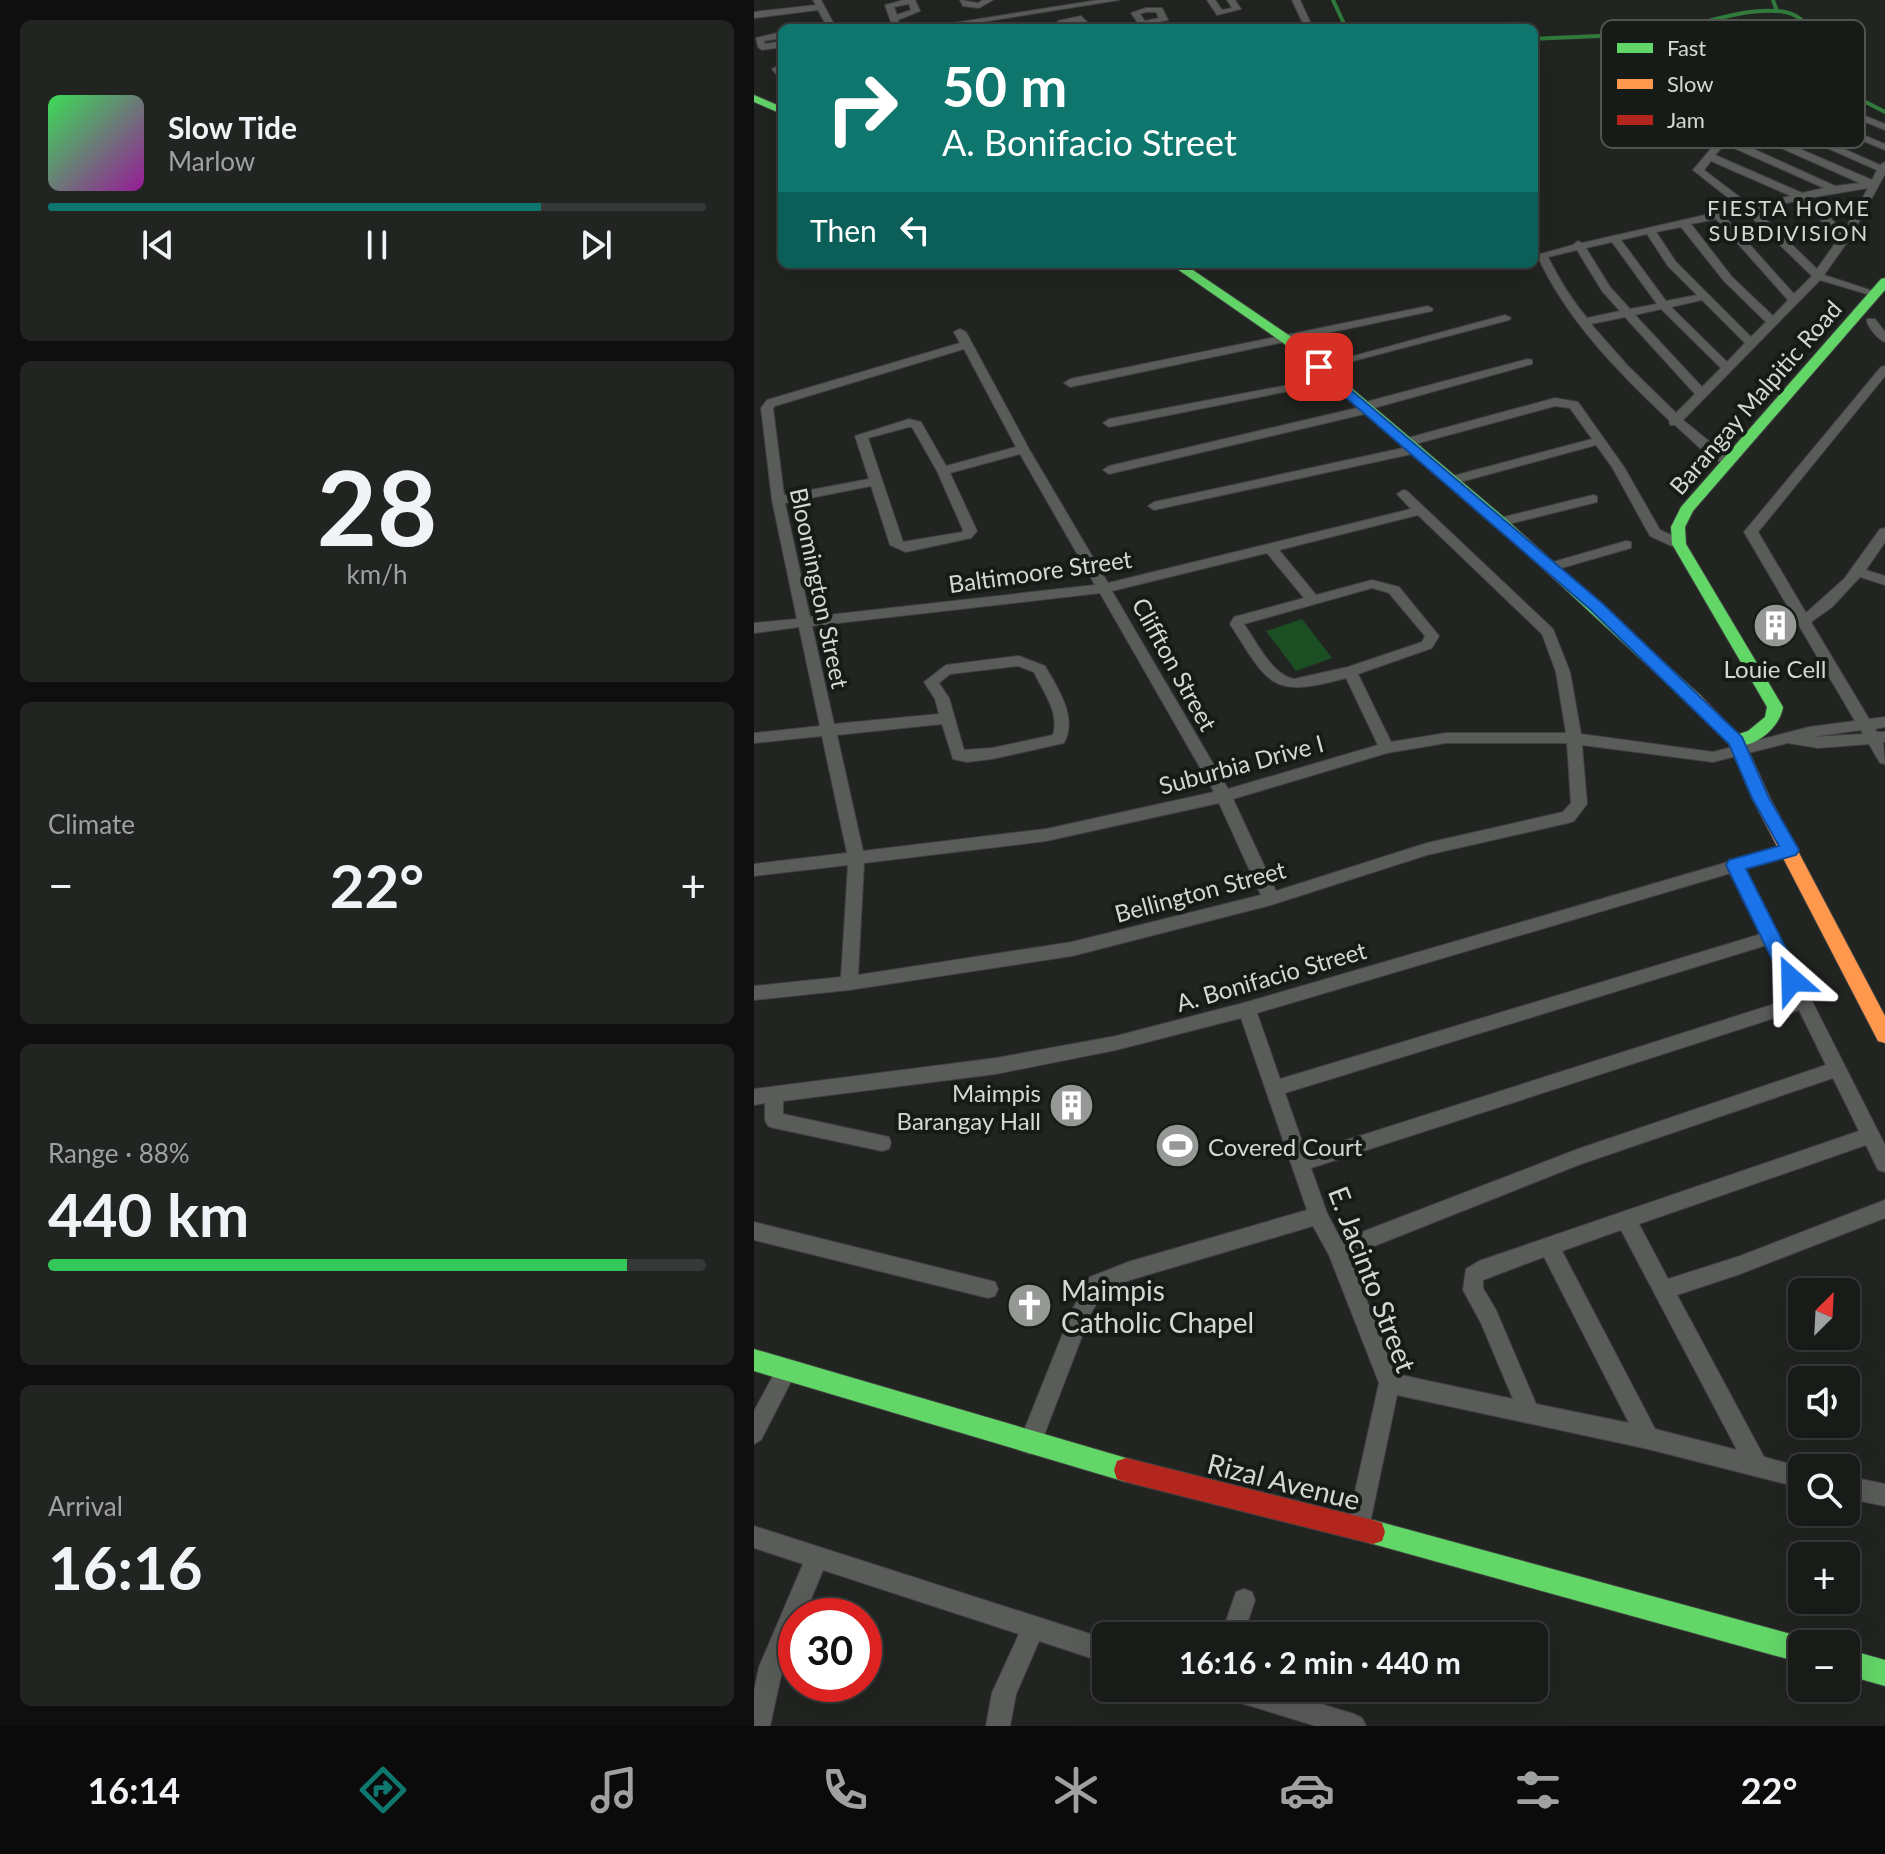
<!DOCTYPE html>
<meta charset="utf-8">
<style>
body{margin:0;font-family:Lato,sans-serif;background:#222422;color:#f1f3f6;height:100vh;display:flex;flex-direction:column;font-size:30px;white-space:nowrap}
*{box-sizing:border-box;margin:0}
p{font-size:26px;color:#9fa1a2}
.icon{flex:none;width:44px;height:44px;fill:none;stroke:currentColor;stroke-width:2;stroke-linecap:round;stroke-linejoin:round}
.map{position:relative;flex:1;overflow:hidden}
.panel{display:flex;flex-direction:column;gap:20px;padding:20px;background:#0e0f0e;width:754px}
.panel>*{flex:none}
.banner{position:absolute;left:24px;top:24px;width:760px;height:244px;border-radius:12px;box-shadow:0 8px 32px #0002,0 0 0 2px #373938;background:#0f766e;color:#fff;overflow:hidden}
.needle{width:52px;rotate:24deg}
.fabs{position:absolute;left:1034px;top:1278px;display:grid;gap:16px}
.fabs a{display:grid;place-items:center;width:72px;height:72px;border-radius:12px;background:#191b19;box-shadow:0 8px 32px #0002,0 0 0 2px #373938;font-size:40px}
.speed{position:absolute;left:24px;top:1598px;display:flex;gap:16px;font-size:40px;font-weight:700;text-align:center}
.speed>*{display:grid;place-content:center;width:104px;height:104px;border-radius:50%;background:#191b19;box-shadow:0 8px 32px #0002,0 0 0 2px #373938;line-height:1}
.speed .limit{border:12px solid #d22;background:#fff;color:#111}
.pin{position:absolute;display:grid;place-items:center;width:68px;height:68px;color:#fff;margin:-34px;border-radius:16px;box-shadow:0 4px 12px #0006}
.me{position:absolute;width:88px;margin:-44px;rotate:335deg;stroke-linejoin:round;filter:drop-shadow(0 0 6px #0008)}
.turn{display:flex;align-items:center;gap:28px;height:168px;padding:0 32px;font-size:36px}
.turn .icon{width:104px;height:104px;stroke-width:2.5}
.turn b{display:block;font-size:56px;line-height:68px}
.then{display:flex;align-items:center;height:76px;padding:0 32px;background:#0003;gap:16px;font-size:30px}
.big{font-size:60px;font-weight:700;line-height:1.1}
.panel .widget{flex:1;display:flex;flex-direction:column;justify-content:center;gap:12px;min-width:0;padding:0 28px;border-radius:12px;background:#222422}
.panel .dial{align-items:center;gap:0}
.dial b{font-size:104px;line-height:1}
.song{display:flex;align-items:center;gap:24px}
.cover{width:96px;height:96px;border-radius:12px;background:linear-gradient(135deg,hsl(130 70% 55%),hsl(300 70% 35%))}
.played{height:8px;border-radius:4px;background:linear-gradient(90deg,#0f766e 75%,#373938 75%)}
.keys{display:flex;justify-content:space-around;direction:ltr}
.heat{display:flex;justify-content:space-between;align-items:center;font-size:44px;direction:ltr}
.charge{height:12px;border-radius:6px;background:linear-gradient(90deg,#34c759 88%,#373938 0)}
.trip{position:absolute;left:338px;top:1622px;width:456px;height:80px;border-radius:12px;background:#191b19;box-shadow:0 8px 32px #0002,0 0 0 2px #373938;font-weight:700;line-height:80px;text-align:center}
.tabs{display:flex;height:128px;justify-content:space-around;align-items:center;background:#0a0b0a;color:#9fa1a2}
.tabs .icon{width:56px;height:56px}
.tabs .selected{color:#0f766e}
.tabs b{font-size:36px;color:#f1f3f6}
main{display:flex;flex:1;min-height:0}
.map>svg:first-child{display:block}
</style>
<main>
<section class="panel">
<div class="widget">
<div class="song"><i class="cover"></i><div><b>Slow Tide</b><p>Marlow</p></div></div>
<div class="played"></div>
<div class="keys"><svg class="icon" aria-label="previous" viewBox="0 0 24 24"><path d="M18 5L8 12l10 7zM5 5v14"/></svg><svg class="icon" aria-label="pause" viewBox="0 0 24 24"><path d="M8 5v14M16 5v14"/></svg><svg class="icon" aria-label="next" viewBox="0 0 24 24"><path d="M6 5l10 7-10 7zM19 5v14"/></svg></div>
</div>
<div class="widget dial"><b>28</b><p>km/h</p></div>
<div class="widget"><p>Climate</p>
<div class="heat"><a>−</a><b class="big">22°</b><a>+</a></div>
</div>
<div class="widget"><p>Range · 88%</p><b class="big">440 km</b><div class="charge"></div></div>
<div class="widget"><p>Arrival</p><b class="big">16:16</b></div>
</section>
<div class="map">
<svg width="1131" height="1726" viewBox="0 0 1131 1726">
<rect width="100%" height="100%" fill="#212421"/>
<path fill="#1c4e24" d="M 548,619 L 578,658 L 542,671 L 512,631 Z"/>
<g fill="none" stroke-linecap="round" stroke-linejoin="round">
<g stroke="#307a3c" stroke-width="4">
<path d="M 579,0 L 592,28"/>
<path d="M 1019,0 L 1023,11"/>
<path d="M 780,39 C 826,36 876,37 922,29 C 956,22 995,6 1031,12 C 1055,16 1065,46 1081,63 L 1071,81 L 1131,112"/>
</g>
<defs>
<g id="street">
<path d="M 59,0 L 67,0 L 82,28 L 74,28 L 64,10 L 0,18 L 0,12 L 62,5 Z"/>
<path d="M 150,0 L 161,0 L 166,11 L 144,20 L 147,28 L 139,28 L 131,5 ZM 155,4 L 157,10 L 143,15 L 140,7 Z"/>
<path d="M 206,0 L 224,3 L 229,0 L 239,0 L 225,8 L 209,6 Z"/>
<path d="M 344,0 L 365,0 L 190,28 L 169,28 Z"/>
<path d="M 453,0 L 461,0 L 468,10 L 478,8 L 473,0 L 481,0 L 487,9 L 463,15 Z"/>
<path d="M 538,0 L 546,0 L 559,28 L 551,28 Z"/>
<path d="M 392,8 L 408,8 L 414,20 L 386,26 L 377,13 ZM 392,12 L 402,12 L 405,18 L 391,21 L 386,14 Z"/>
<path d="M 327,16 L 339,28 L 330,28 L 325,22 L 313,23 L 315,28 L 307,28 L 304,21 Z"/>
<path d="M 28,32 L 28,38 L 10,41 L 11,44 L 28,41 L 28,47 L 8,50 L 4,47 L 2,38 Z"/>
<path d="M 28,64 L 28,81 L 18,69 Z"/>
<path d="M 1063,70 L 1066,71 L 1066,75 L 1036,85 L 1131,124 L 1131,130 L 1027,87 L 1014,95 L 1131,144 L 1131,150 L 1009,99 L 1000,109 L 1126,165 L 1131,162 L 1131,174 L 1096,238 L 1070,275 L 1128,294 L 1123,297 L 1066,280 L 929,420 L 978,460 L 978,466 L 974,467 L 948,450 L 921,425 L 916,425 L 915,420 C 864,372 812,319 783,255 L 819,245 L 824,241 L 828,243 L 986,207 L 939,170 L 1004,93 L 1016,85 ZM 996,114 L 1123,170 L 1118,180 L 988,124 ZM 984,129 L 1106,183 L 1081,186 L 975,138 ZM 971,144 L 1070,188 L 1048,193 L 961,155 ZM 957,161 L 1037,196 L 996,205 L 950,170 ZM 1114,188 L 1090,231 L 1055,198 ZM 1046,200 L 1085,238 L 1063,269 L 1002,210 ZM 992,212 L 1058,276 L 1040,294 L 971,217 ZM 962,219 L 1034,300 L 1019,316 L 978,277 L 937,224 ZM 927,227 L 970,281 L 1012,322 L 997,337 L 922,262 L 902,232 ZM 893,234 L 914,266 L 943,295 L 912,301 L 867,240 ZM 858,242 L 903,304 L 876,309 L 856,287 L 832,248 ZM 823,250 L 848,291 L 866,311 L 833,318 C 817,299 805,279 794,257 ZM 948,300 L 991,343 L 973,362 L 917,307 ZM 907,309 L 967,368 L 948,387 L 881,315 ZM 871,317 L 941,394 L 922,413 L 873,365 L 837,324 Z"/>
<path d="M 674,306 L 679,309 L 678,311 L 316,387 L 310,383 L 316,379 Z"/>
<path d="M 751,315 L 757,318 L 755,320 L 565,370 L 559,367 Z"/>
<path d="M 1113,319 L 1121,319 L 1131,332 L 1131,342 C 1124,340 1112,325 1113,319 Z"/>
<path d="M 206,329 L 212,332 L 275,449 L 354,583 L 657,509 L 643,494 L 649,490 L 653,491 L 799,629 L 816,672 L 827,734 L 959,752 L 1055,727 L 1101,721 L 990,532 L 1127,367 L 1131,366 L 1131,376 L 1004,532 L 1052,613 L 1090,579 L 1126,529 L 1131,528 L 1131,542 L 1112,570 L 1131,576 L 1131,585 L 1106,577 L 1078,607 L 1057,622 L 1115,719 L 1131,717 L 1131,727 L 1121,729 L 1123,732 L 1131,732 L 1131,742 L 1129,742 L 1131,764 L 1126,763 L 1115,744 L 1064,748 L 1034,743 L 959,762 L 828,745 L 833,804 L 820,821 L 814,823 L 673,855 L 517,905 L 318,956 L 95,990 L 0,1000 L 0,986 L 87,977 L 94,865 L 0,876 L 0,864 L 93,853 L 68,736 L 0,743 L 0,733 L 66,726 L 45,627 L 0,633 L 0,623 L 43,619 L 18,500 L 7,408 L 13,400 L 206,343 L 200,332 ZM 210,349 L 262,447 L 192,466 L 167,422 L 155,419 L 101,436 L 115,479 L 30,495 L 19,408 L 21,406 ZM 155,427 L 158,427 L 183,471 L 209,530 L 208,532 L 149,542 L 114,438 ZM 266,454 L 341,585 L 56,617 L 31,503 L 117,486 L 136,545 L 152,552 L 217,538 L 223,531 L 196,473 ZM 664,515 L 788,634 L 802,672 L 812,733 L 692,733 L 637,742 L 604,674 L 678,648 L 685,636 L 645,587 L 618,580 L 562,595 L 525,550 ZM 513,553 L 550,598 L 480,617 L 476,624 C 515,685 517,699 592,678 L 624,745 L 474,789 L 358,591 ZM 618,588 L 635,593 L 671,636 L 668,642 L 594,667 L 540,679 C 518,675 502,641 490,624 ZM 346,593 L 460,792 L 292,829 L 109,851 L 83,735 L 188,724 L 199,759 L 213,762 L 238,759 L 310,743 C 324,717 304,689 291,666 L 265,656 L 192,665 L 170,682 L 181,699 L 185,714 L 80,724 L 58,626 ZM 264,666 L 280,672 C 289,692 306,712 299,735 L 238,748 L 210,750 L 195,698 L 185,683 L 196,674 ZM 1107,730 L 1109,734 L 1058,737 ZM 692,743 L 813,743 L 817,803 L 809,812 L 673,843 L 522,891 L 479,799 L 633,753 ZM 465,803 L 507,895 L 318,942 L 104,975 L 110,863 L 292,841 Z"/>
<path d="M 774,359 L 778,360 L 778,364 L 620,408 L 619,412 L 355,474 L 349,470 L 355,466 L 607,407 L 608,403 Z"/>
<path d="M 576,377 L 582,380 L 580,382 L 355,427 L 349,423 L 355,419 Z"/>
<path d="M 801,398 L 824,402 L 870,467 L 906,530 L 930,541 L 930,547 L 920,547 L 896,536 L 858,467 L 842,445 L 699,484 L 693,480 L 695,477 L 838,439 L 816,408 L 801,406 L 654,446 L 648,442 L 650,439 Z"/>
<path d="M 663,445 L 667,446 L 667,452 L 400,510 L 394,506 L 400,502 Z"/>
<path d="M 839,495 L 843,496 L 843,502 L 747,526 L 741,522 L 742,519 Z"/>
<path d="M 872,541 L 877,542 L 877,548 L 797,571 L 790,567 L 792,564 Z"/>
<path d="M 1036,844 L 1042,846 L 1044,850 L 1042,854 L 991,869 L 1131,1145 L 1131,1172 L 1124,1170 L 1112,1145 L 885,1224 L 914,1279 L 986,1256 L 1131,1200 L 1131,1218 L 986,1274 L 923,1295 L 1010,1457 L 1052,1468 L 1048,1468 L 1048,1488 L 894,1449 L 643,1395 L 615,1528 L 612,1536 L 604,1539 L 596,1536 L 593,1528 L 625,1383 L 575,1255 L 559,1226 L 376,1280 L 350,1291 L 337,1313 L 284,1451 L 276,1454 L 268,1451 L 265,1443 L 319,1308 L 336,1277 L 374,1262 L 553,1210 L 487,1018 L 362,1050 L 242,1074 L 29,1101 L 29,1114 L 135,1137 L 137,1143 L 135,1149 L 128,1151 L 20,1128 L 14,1126 L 11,1120 L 11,1103 L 0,1105 L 0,1089 L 242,1058 L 362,1036 L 493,1002 ZM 977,873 L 1007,934 L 526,1079 L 503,1013 ZM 1013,945 L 1039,998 L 552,1153 L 531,1093 ZM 1045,1010 L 1072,1065 L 824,1149 L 587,1240 L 573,1213 L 557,1168 ZM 1079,1078 L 1105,1131 L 725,1261 L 712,1269 L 709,1290 L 727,1323 L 759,1399 L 642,1374 L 595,1256 L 827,1164 ZM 867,1230 L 983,1450 L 901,1429 L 808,1251 ZM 790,1257 L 875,1423 L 782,1404 L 742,1310 L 729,1288 L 729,1280 Z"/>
<path d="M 0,1222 L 234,1280 L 241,1282 L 244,1289 L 241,1296 L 234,1298 L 0,1240 Z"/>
<path d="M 33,1360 L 40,1363 L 43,1370 L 7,1440 L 0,1444 L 0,1411 L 26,1363 Z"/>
<path d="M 1092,1476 L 1131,1484 L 1131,1506 L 1092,1498 Z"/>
<path d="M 0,1526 L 352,1639 L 352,1663 L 285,1641 L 262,1694 L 256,1726 L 232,1726 L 238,1693 L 265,1634 L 69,1570 L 50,1616 L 42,1616 L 42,1635 L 29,1667 L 16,1726 L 0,1726 L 0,1691 L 5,1667 L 49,1564 L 0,1548 Z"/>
<path d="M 490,1589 L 498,1592 L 501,1600 L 489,1636 L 467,1636 L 482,1592 Z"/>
<path d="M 465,1688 L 515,1688 L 600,1714 L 608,1718 L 612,1726 L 562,1726 L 477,1700 L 469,1696 Z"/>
</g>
<g id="fast">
<path d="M 0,95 L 28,107 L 28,114 L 0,102 Z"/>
<path d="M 416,264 L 430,264 L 536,336 L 752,519 L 946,695 L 948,699 L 946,703 L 934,703 L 742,525 L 528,342 Z"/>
<path d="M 1131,278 L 1131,290 L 939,511 L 931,527 L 932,544 L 1029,707 C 1026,728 999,751 976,745 L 974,741 L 976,737 L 994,731 L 1011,717 L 1013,707 L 918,544 L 917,527 L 927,507 L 1127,279 Z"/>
<path d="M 0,1349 L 372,1458 L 381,1461 L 384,1470 L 381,1479 L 372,1482 L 0,1371 Z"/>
<path d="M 619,1520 L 1048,1637 L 1059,1644 L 1048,1644 L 1048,1663 L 619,1544 L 610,1541 L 607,1532 L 610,1523 Z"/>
<path d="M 1092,1649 L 1131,1660 L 1131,1686 L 1092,1675 Z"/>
</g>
<path id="slow" d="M 940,693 L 946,695 L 990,741 L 1016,798 L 1131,1016 L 1131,1043 L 1124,1041 L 998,798 L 975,744 L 932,699 Z"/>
<path id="jam" d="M 372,1458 L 619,1520 L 628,1523 L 631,1532 L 628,1541 L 619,1544 L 372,1482 L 363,1479 L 360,1470 L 363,1461 Z"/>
</defs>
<use href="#street" stroke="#3f413f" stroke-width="2"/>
<use href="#fast" stroke="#3f413f" stroke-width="2"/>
<use href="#slow" stroke="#3f413f" stroke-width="2"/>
<use href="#jam" stroke="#3f413f" stroke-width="2"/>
<use href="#street" fill="#5a5c5a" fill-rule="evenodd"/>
<use href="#fast" fill="#63d668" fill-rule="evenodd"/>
<use href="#slow" fill="#ff974d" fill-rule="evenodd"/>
<use href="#jam" fill="#b3261e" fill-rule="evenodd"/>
</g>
<path fill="#1a73e8" stroke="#114b97" stroke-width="2" d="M 565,363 L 848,603 L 988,737 L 1015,798 L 1045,850 L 1042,855 L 992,869 L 1048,980 L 1045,986 L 1031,986 L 972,865 L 975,860 L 1025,846 L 998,798 L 975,744 L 837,610 L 560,370 L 558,367 Z"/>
<defs>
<symbol id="building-disc" viewBox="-11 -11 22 22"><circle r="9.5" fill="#959895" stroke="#171b17"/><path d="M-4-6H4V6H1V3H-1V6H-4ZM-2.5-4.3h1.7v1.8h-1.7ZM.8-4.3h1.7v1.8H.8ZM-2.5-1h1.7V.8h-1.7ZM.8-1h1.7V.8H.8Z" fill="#fff"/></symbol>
<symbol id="stadium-disc" viewBox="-11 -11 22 22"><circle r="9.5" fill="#959895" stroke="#171b17"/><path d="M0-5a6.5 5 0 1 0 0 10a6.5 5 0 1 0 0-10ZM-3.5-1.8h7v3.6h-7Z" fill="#fff"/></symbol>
<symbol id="church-disc" viewBox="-11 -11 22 22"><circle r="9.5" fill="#959895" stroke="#171b17"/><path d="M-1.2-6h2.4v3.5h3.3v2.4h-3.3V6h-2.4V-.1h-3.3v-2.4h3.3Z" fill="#fff"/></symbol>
</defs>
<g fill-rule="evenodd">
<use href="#building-disc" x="996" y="600" width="51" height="51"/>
<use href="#building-disc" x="292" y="1080" width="51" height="51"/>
<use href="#stadium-disc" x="398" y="1120" width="51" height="51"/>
<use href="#church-disc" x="250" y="1280" width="51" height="51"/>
</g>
<g text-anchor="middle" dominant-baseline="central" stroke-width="8" stroke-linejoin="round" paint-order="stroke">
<g font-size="22" letter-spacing="2" fill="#d4d7d4" stroke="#171b17">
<text x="1035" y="207">FIESTA HOME<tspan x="1035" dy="25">SUBDIVISION</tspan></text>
</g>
<g font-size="24" fill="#d4d7d4" stroke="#171b17">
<text transform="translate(1001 397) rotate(-49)">Barangay Malpitic Road</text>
<text transform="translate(286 571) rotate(-8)">Baltimoore Street</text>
<text transform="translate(66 588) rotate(78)">Bloomington Street</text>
<text transform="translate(421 664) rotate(61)">Cliffton Street</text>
<text transform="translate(487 764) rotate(-15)">Suburbia Drive I</text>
<text transform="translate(446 891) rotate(-15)">Bellington Street</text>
<text transform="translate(517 976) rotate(-16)">A. Bonifacio Street</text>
</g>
<g font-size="24" fill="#d4d7d4" stroke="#171b17">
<text x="1021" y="668">Louie Cell</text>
<text x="287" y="1092" text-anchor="end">Maimpis<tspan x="287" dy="28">Barangay Hall</tspan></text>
<text x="454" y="1146" text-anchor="start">Covered Court</text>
</g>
<g font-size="28" fill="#d4d7d4" stroke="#171b17">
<text transform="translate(619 1279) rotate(69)">E. Jacinto Street</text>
<text transform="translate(530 1481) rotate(14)">Rizal Avenue</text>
</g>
<g font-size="28" fill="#d4d7d4" stroke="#171b17" text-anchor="start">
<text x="307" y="1290">Maimpis<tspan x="307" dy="32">Catholic Chapel</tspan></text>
</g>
</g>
<rect x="847" y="20" width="264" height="128" rx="12" fill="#171b17" stroke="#505350" stroke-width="2"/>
<rect x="863" y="43" width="36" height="10" fill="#63d668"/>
<rect x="863" y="79" width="36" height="10" fill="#ff974d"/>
<rect x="863" y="115" width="36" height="10" fill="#b3261e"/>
<g font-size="22" fill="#d4d7d4">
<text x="913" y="56">Fast</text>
<text x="913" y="92">Slow</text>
<text x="913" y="128">Jam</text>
</g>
</svg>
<div class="fabs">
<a><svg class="needle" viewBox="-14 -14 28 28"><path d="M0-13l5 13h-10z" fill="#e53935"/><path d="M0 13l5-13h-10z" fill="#9fa1a2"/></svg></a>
<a><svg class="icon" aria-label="sound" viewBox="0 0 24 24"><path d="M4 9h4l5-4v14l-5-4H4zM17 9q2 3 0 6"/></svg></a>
<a><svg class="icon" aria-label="search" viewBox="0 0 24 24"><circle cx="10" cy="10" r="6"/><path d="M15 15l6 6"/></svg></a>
<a>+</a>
<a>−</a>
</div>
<div class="speed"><div class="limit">30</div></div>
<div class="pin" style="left:565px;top:367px;background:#d93025"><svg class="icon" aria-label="arrive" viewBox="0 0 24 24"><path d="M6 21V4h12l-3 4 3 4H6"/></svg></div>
<svg class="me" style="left:1038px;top:980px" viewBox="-20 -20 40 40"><path d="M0-17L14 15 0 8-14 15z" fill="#1a73e8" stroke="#fff" stroke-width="4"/></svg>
<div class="trip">16:16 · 2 min · 440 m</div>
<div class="banner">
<div class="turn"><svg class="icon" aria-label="right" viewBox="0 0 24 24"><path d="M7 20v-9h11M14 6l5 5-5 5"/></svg><div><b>50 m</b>A. Bonifacio Street</div></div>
<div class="then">Then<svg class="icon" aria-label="left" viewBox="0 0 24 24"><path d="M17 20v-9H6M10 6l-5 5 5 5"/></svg></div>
</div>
</div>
</main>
<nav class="tabs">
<b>16:14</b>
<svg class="icon selected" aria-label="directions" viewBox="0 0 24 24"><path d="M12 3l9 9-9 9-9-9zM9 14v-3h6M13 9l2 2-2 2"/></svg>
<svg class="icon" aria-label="music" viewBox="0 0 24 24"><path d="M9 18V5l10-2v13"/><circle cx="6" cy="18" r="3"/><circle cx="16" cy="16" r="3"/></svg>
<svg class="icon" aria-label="phone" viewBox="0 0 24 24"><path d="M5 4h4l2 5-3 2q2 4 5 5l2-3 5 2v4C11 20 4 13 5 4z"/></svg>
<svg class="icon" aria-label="climate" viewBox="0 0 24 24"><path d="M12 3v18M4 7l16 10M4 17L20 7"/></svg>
<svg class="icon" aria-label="car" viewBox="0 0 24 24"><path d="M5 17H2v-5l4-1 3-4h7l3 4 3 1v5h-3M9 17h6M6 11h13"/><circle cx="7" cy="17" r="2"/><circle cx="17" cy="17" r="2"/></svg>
<svg class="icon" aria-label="filters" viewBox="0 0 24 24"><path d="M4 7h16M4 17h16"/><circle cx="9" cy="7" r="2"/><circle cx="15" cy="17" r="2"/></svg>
<b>22°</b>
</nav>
